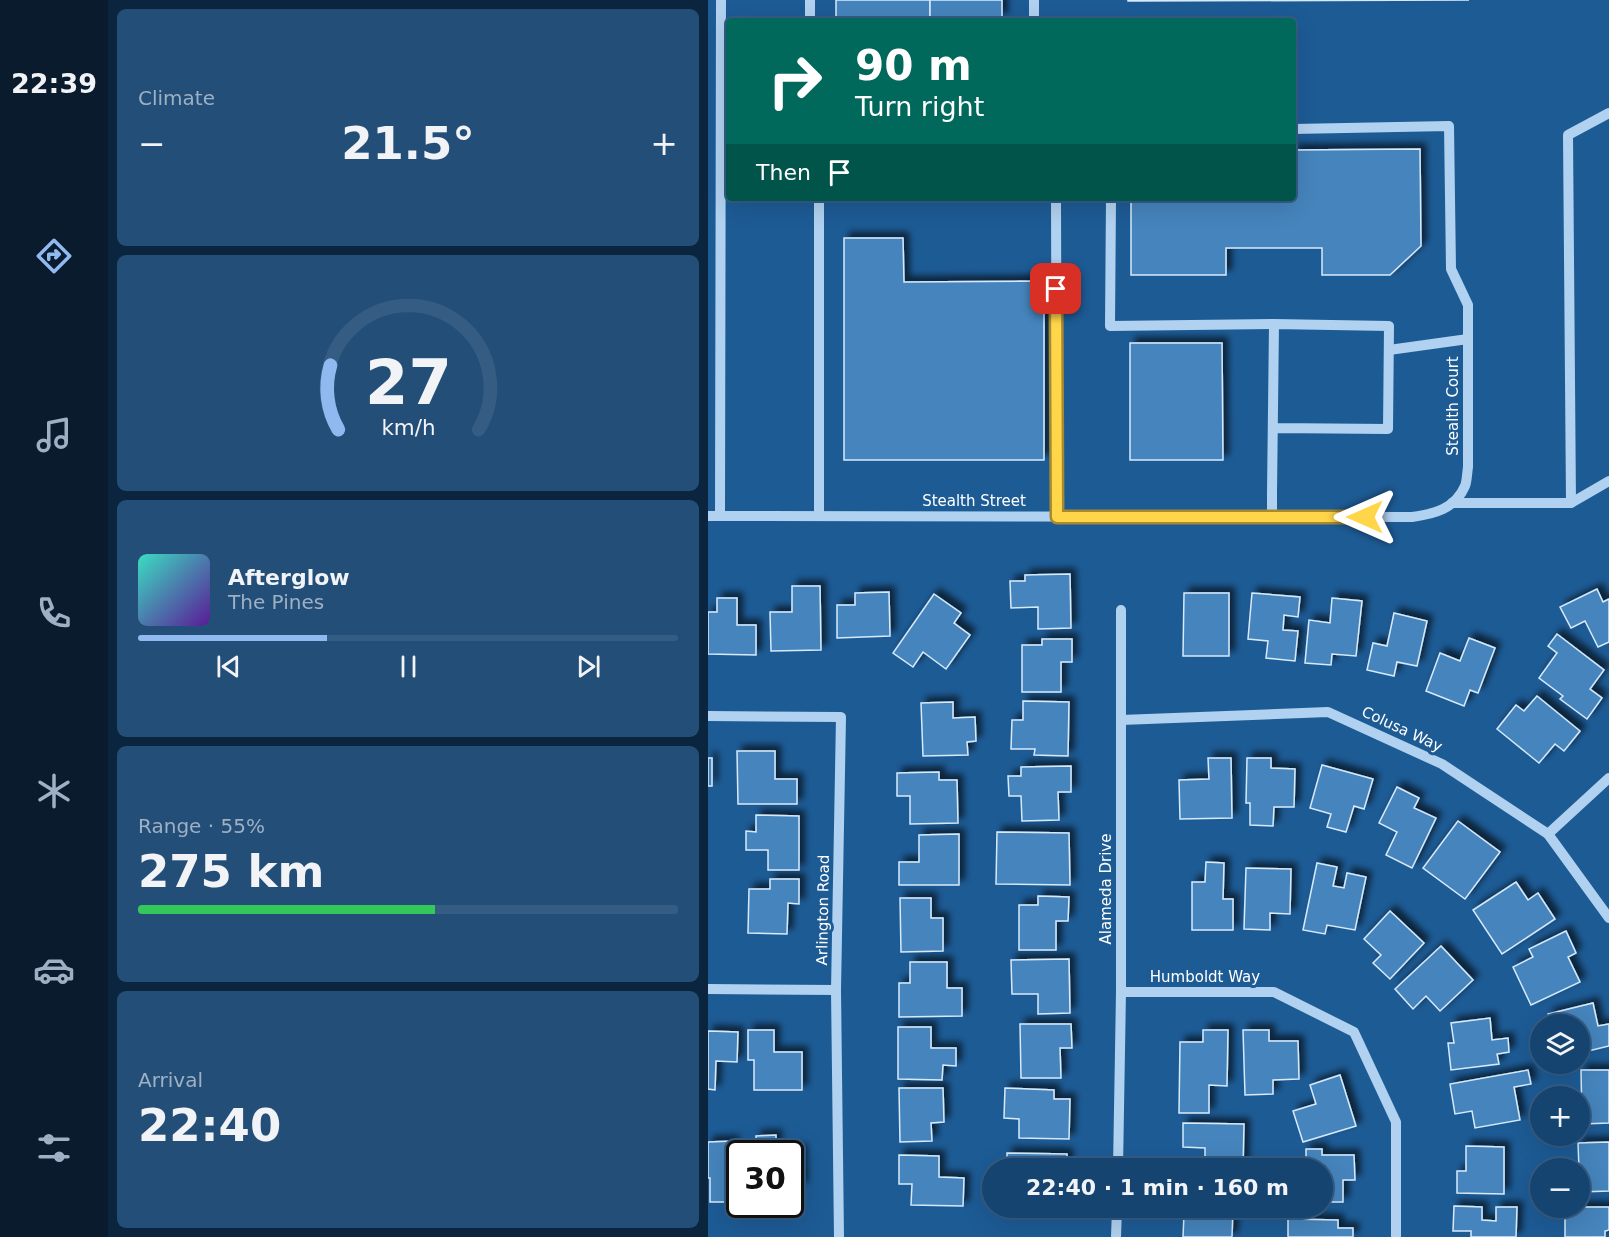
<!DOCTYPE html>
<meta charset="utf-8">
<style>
body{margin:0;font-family:"DejaVu Sans",sans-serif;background:#234e78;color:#f1f3f6;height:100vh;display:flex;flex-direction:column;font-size:22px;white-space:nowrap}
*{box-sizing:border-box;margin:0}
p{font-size:20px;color:#9eb0c3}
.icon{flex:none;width:33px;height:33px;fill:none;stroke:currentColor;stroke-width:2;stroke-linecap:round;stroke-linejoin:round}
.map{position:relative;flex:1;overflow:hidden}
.details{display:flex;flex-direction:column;gap:9px;padding:9px;background:#0c253e;width:600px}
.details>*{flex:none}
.top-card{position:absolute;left:18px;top:18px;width:570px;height:183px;border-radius:6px;box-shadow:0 6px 24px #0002,0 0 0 2px #355c83;background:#00695c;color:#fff;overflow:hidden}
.fabs{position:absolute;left:822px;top:1014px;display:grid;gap:12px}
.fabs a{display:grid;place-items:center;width:60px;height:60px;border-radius:50%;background:#164470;box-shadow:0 6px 24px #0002,0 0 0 2px #355c83;font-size:30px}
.speed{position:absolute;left:18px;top:1140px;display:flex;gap:12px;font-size:30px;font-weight:700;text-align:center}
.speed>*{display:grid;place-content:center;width:78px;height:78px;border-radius:50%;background:#164470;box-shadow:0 6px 24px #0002,0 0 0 2px #355c83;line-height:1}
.speed .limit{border:3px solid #111;border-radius:9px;background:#fff;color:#111}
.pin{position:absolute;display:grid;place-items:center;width:51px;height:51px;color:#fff;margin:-26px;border-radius:12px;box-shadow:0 3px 9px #0006}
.me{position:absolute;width:66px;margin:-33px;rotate:270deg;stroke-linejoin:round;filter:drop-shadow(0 0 4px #0008)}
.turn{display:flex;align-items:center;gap:21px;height:126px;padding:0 30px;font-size:27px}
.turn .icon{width:78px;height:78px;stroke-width:2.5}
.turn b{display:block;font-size:42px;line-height:51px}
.then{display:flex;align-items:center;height:57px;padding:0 30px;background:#0003;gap:12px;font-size:22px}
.big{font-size:45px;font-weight:700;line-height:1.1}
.details .card{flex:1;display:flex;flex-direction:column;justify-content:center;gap:9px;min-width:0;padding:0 21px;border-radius:9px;background:#234e78}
.details .dial{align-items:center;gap:0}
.dial svg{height:156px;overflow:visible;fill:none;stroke:#355c83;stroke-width:7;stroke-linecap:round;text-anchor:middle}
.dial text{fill:#f1f3f6;stroke:none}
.song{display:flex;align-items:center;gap:18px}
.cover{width:72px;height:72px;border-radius:9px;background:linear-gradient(135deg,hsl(170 70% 55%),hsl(270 70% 35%))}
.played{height:6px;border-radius:3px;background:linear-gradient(90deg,#90b9f0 35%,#355c83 35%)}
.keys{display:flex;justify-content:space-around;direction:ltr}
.heat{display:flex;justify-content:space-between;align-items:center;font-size:33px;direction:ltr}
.charge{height:9px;border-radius:4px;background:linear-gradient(90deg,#34c759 55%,#355c83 0)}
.trip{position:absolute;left:274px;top:1158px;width:351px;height:60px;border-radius:30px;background:#164470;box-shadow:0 6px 24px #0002,0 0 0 2px #355c83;font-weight:700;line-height:60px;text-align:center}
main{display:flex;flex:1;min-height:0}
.tab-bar{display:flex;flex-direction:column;width:108px;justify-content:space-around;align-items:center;background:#091b2d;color:#9eb0c3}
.tab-bar .icon{width:42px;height:42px}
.tab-bar .on{color:#90b9f0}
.tab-bar b{font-size:27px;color:#f1f3f6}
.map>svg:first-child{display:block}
</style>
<main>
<nav class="tab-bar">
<b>22:39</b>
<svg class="icon on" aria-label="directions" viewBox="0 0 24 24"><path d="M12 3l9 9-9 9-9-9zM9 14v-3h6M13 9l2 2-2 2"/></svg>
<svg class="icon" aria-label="music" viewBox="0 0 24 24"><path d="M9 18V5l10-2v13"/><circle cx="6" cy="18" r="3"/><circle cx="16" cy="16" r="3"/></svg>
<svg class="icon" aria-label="phone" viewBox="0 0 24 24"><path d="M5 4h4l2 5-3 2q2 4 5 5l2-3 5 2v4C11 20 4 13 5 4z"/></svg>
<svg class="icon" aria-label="climate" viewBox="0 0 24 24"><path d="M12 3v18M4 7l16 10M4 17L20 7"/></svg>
<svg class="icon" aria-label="car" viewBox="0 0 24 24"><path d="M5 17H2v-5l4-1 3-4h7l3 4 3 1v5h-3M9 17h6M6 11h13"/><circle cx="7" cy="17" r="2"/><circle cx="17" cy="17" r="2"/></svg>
<svg class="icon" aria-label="filters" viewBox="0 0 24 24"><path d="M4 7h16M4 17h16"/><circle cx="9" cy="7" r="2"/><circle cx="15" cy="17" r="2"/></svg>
</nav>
<section class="details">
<div class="card"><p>Climate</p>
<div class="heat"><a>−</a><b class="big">21.5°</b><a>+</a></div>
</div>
<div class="card dial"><svg viewBox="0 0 100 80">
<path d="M14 69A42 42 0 1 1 86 69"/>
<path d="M14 69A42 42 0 0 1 10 36" stroke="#90b9f0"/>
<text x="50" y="56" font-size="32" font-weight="700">27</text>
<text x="50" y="72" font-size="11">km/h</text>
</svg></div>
<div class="card">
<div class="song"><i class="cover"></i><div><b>Afterglow</b><p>The Pines</p></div></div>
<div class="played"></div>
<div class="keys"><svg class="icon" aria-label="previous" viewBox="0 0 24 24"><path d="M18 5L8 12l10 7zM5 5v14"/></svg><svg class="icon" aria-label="pause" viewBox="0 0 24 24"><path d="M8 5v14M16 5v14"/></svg><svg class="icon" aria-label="next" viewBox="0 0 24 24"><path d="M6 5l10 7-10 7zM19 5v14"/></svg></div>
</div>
<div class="card"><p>Range · 55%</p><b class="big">275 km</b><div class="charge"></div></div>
<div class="card"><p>Arrival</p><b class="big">22:40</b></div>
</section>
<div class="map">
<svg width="901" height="1237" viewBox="0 0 901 1237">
<defs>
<filter id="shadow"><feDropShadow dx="5.5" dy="-5.5" stdDeviation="3" flood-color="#0009"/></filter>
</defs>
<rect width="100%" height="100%" fill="#1d5b95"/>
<g fill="#4584bc" stroke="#d7eafb" stroke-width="1.5" filter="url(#shadow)">
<rect x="128" y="0" width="94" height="21"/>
<rect x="222" y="0" width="72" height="18"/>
<path d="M 420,0 L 761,0 L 420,1 Z"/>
<path d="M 712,149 L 713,246 L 682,275 L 614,275 L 614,248 L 518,248 L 518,275 L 423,275 L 423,198 L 585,198 L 585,150 Z"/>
<path d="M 136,238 L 195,238 L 196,282 L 336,281 L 336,460 L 136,460 Z"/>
<path d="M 422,343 L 514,343 L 515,460 L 422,460 Z"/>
<path d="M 362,574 L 363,628 L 330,629 L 330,607 L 303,608 L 302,581 L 317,581 L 317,575 Z"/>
<path d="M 84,586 L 112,586 L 113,650 L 63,651 L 62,612 L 84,612 Z"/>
<path d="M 889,589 L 895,602 L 901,599 L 901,642 L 890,647 L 877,621 L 863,628 L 852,607 Z"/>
<path d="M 181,592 L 182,636 L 129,638 L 129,605 L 147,605 L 147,593 Z"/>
<path d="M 476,593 L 521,593 L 521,656 L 475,656 Z"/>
<path d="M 544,593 L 592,597 L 590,617 L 576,615 L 575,630 L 590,631 L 587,661 L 558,658 L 560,641 L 540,639 Z"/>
<path d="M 226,594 L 253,613 L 246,623 L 262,635 L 238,669 L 215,652 L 205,667 L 185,653 Z"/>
<path d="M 9,598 L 29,598 L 29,625 L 48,625 L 48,655 L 0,654 L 0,612 L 9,612 Z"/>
<path d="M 624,598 L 654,601 L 648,656 L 624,654 L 623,665 L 597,663 L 601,620 L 622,623 Z"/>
<path d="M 686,613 L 719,621 L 709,666 L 689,662 L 686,676 L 659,670 L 665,643 L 679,646 Z"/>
<path d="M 849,634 L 896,670 L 882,689 L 894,698 L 879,719 L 852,699 L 855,696 L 831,678 L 849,653 L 840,646 Z"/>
<path d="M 761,638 L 787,648 L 770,693 L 762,690 L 756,706 L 718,691 L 732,653 L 752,661 Z"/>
<path d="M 334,639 L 364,639 L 364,662 L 353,662 L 353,692 L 314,692 L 314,645 L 334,645 Z"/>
<path d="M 829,696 L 872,731 L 856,751 L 847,744 L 831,763 L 789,729 L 808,705 L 816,711 Z"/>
<path d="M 315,701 L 361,702 L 360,756 L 326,755 L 327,749 L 303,749 L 304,720 L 315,720 Z"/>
<path d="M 245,702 L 245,718 L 267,717 L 268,741 L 259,742 L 260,755 L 215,756 L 213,703 Z"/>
<path d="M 29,751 L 67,751 L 67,779 L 89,779 L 89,804 L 30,804 Z"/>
<rect x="0" y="758" width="4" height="28"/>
<path d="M 500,758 L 523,758 L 524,818 L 472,819 L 471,780 L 501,779 Z"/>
<path d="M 539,758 L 563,758 L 563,768 L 587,769 L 586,807 L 566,807 L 565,826 L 542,825 L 542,803 L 538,803 Z"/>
<path d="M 614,765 L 665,779 L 656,809 L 646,806 L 638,832 L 619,827 L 623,814 L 602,808 Z"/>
<path d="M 363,766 L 363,792 L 350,792 L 351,820 L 314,821 L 313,796 L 301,796 L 300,776 L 313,776 L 313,767 Z"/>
<path d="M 231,772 L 231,780 L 249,780 L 250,823 L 202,824 L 202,796 L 189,796 L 189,773 Z"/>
<path d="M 689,787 L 711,798 L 706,808 L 728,818 L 704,868 L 678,855 L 689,832 L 671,823 Z"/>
<path d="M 48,815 L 91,816 L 91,870 L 60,870 L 60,850 L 38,850 L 38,831 L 48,832 Z"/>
<path d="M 750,821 L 792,852 L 757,899 L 715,868 Z"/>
<path d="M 289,832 L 361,833 L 362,885 L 288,884 Z"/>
<path d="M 251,834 L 251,885 L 191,885 L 191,862 L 211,862 L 211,835 Z"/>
<path d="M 498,862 L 516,863 L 515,899 L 525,899 L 525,930 L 484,930 L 484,882 L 497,882 Z"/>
<path d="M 609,863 L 629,867 L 625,886 L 636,888 L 639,873 L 658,877 L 647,930 L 619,925 L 617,934 L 595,930 Z"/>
<path d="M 538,868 L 583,869 L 582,914 L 562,913 L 562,930 L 536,929 Z"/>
<path d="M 62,879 L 91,879 L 91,904 L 80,903 L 79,934 L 40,933 L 41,889 L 62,889 Z"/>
<path d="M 808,882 L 820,900 L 830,893 L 847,919 L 794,954 L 765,910 Z"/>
<path d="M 330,896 L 361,897 L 360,921 L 348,921 L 348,950 L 311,950 L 311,905 L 330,905 Z"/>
<path d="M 192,898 L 223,898 L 223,918 L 235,918 L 235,951 L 193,952 Z"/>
<path d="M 682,911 L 716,943 L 682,979 L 665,963 L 673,955 L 656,939 Z"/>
<path d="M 858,931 L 868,953 L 860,957 L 872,982 L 823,1005 L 805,967 L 825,957 L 821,949 Z"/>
<path d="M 733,946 L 765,980 L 732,1011 L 718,996 L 705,1009 L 687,989 Z"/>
<path d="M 361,959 L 362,1013 L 330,1014 L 330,994 L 304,994 L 303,960 Z"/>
<path d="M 202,962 L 239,962 L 239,988 L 254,988 L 254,1016 L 191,1017 L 191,983 L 202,983 Z"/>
<path d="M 885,1003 L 890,1026 L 901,1024 L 901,1046 L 872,1053 L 872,1024 L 843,1024 L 840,1014 Z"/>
<path d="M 782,1018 L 784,1040 L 800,1038 L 801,1052 L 789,1054 L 791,1064 L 743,1070 L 740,1043 L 746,1043 L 743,1023 Z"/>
<path d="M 312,1024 L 363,1024 L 364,1048 L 352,1048 L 353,1078 L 313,1078 Z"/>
<path d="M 190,1027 L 223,1027 L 223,1048 L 248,1048 L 248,1066 L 235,1065 L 234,1080 L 190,1079 Z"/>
<path d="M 40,1030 L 66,1030 L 66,1052 L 94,1052 L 94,1090 L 46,1090 L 46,1060 L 40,1060 Z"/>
<path d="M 495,1030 L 520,1030 L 519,1086 L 501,1085 L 501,1113 L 471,1113 L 472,1042 L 495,1042 Z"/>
<path d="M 535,1030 L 561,1030 L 561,1041 L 590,1041 L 591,1079 L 565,1080 L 565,1094 L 537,1095 Z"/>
<path d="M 0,1031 L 30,1032 L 29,1062 L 8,1061 L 7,1090 L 0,1089 Z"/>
<path d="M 820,1070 L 823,1084 L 806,1087 L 812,1120 L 767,1128 L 764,1111 L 747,1114 L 742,1084 Z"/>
<path d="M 873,1070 L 901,1070 L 901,1123 L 874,1124 Z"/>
<path d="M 632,1075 L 648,1126 L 595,1142 L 585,1111 L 608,1104 L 602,1085 Z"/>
<path d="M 191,1088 L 235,1088 L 236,1122 L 223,1123 L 224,1141 L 192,1142 Z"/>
<path d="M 297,1088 L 346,1090 L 346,1099 L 362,1099 L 361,1139 L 311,1138 L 311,1119 L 296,1118 Z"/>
<path d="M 475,1123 L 536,1124 L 535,1168 L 497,1168 L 497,1148 L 475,1147 Z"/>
<path d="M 68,1135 L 68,1151 L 93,1150 L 94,1187 L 82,1187 L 82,1154 L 48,1154 L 48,1136 Z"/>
<path d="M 25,1141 L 25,1202 L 2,1202 L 2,1178 L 0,1178 L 0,1142 Z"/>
<path d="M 901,1142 L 901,1191 L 872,1192 L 872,1197 L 870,1143 Z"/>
<path d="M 758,1146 L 796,1147 L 796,1194 L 749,1193 L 749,1171 L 758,1171 Z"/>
<path d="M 598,1149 L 614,1149 L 614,1155 L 646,1155 L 647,1180 L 635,1180 L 635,1202 L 615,1202 L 615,1168 L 598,1168 Z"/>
<path d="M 299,1153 L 359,1154 L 359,1168 L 299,1168 Z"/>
<path d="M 191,1155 L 231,1156 L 231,1177 L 256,1178 L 255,1206 L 203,1205 L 204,1184 L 191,1184 Z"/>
<path d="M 746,1206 L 774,1207 L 774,1220 L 788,1221 L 788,1207 L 809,1207 L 808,1237 L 763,1237 L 763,1231 L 745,1231 Z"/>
<path d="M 872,1207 L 901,1207 L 901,1230 L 897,1231 L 897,1237 L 857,1237 L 857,1208 Z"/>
<path d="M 487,1208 L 525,1208 L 524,1237 L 475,1237 L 476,1214 L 487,1214 Z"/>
<path d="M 580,1219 L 630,1220 L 630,1228 L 645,1228 L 645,1237 L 580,1237 Z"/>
</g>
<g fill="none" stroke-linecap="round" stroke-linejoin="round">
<g stroke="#b0d1ef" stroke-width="10">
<path d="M 326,0 L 326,21"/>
<path d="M 102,21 L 102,0"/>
<path d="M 111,198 L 111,516"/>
<path d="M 348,198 L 349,517"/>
<path d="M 403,198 L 402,326 L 566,324"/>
<path d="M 681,350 L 760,339"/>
<path d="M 744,503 L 863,503 L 901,481"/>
<path d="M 863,503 L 860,135 L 901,113"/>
<path d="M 0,516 L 704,517 C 726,514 747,509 757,486 C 759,481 759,473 760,467 L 760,305 L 743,269 L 741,126 L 585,129"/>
<path d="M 12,516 L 13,0"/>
<path d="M 564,517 L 564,493 L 566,324 L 681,326 L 680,429 L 565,428"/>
<path d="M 0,716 L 133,717 L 128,990 L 131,1237"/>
<path d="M 413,720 L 620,712 L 734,764 L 840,834 L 901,918"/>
<path d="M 840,834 L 901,778"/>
<path d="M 0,989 L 128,990"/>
<path d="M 413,992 L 566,992 L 646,1032 L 688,1122 L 688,1237"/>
<path d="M 410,1168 L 413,992 L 413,610"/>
<path d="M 408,1237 L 409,1208"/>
</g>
</g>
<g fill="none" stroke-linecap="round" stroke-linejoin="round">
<defs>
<path id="route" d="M 348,289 L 349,517 L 657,517"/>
</defs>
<use href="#route" stroke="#a68a30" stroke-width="15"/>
<use href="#route" stroke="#ffd54a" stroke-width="10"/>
</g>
<g text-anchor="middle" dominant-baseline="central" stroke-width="6" stroke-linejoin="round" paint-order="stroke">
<g font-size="15" fill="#fff" stroke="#1d5b95">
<text transform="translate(745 406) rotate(-90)">Stealth Court</text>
<text x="266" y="501">Stealth Street</text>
<text transform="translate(694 729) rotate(25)">Colusa Way</text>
<text transform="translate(398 889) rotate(-90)">Alameda Drive</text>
<text transform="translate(115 910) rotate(-89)">Arlington Road</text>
<text x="497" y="977">Humboldt Way</text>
</g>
</g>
</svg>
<div class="fabs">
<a><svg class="icon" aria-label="layers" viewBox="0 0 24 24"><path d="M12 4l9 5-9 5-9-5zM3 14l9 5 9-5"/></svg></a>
<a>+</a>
<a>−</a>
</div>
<div class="speed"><div class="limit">30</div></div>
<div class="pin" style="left:348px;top:289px;background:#d93025"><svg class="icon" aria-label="arrive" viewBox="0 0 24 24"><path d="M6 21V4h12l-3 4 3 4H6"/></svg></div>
<svg class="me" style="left:657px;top:517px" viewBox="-20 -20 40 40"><path d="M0-17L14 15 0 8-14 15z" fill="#ffd54a" stroke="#fff" stroke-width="4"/></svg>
<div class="trip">22:40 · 1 min · 160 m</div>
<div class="top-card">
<div class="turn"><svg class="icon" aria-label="right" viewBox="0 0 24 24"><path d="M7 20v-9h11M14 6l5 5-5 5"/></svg><div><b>90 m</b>Turn right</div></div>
<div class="then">Then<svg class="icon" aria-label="arrive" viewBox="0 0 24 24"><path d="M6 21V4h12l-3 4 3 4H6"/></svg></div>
</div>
</div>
</main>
